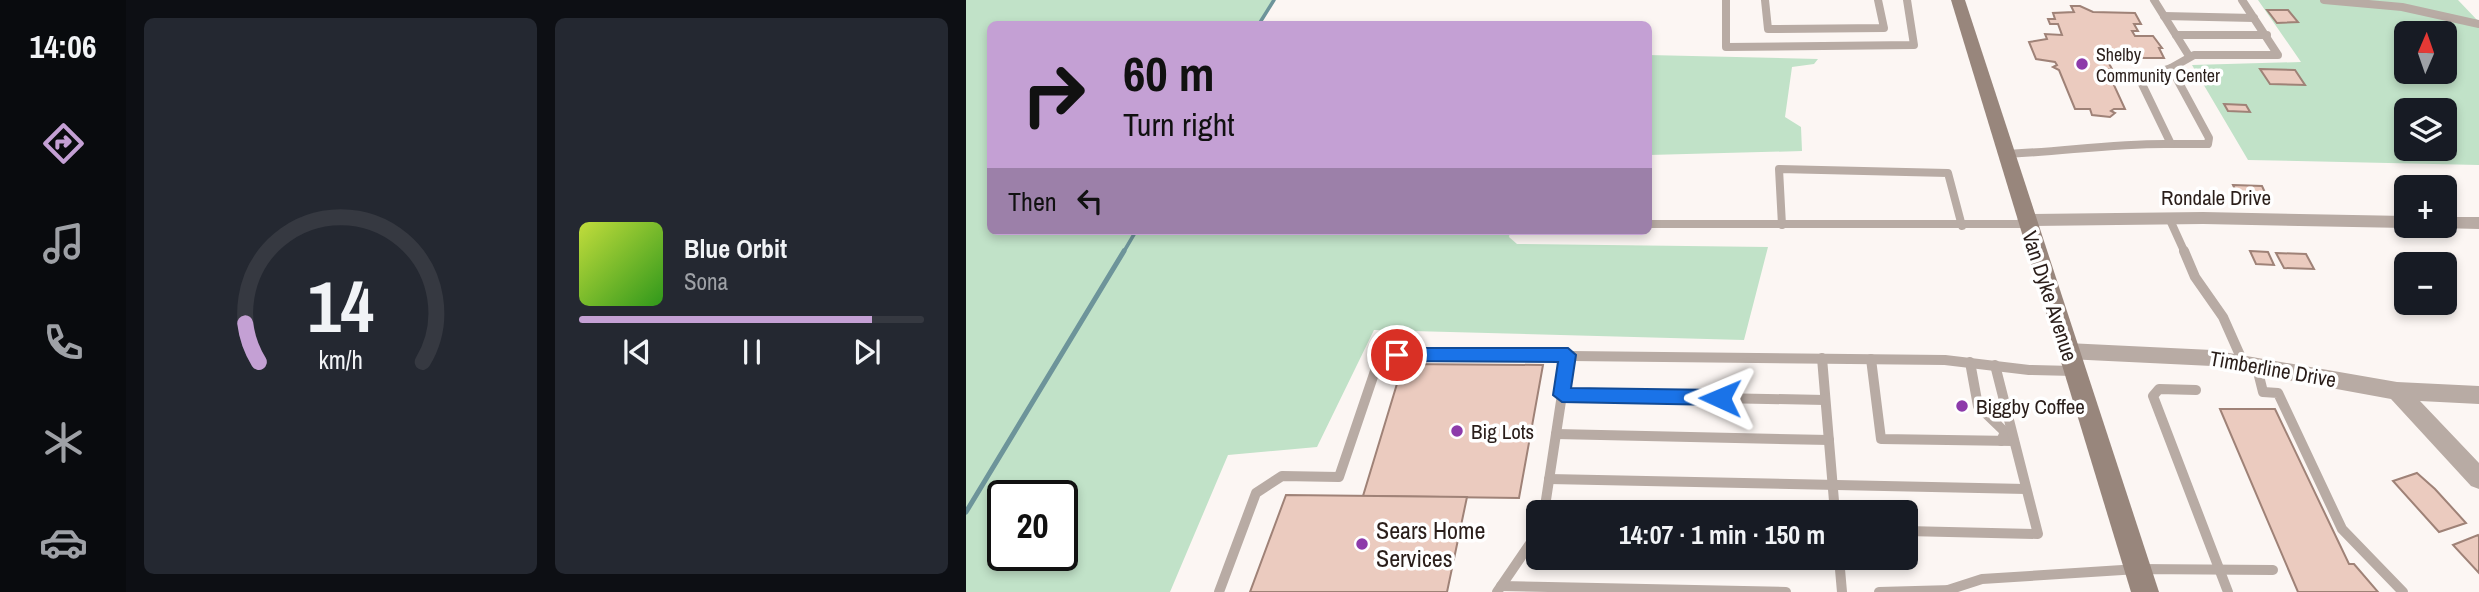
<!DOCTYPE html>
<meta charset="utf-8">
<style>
body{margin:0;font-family:"Archivo Narrow",sans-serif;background:#242831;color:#f1f3f6;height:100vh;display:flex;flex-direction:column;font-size:26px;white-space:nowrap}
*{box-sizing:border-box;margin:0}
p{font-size:23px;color:#9ea1a6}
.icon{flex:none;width:38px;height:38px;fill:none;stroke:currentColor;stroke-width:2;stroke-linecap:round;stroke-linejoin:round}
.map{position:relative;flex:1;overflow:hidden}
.drawer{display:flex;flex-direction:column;gap:18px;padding:18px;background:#0d0f14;width:840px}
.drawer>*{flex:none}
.hud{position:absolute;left:21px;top:21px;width:665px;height:214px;border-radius:10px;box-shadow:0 4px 10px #0003;background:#c4a0d4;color:#111;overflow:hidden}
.needle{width:46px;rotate:2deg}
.buttons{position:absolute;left:1428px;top:21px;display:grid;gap:14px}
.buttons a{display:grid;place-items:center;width:63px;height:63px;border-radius:10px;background:#171b24;box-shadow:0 4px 10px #0003;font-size:35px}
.speed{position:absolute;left:21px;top:480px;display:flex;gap:14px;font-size:35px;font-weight:700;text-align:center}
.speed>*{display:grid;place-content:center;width:91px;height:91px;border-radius:50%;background:#171b24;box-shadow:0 4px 10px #0003;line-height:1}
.speed .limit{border:4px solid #111;border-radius:10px;background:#fff;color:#111}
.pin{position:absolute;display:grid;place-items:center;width:60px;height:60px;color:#fff;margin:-30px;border:4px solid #fff;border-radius:50%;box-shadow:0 2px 7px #0007}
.me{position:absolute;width:77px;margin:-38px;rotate:271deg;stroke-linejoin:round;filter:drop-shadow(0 0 5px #0008)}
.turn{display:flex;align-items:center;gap:24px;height:147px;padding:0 21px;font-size:32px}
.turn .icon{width:91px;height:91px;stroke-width:2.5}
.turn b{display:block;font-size:49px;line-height:60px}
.then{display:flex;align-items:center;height:66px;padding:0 21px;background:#0003;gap:14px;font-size:26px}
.drawer .widget{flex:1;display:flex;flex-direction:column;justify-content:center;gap:10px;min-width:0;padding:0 24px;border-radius:10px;background:#242831}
.drawer .dial{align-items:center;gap:0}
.dial svg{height:182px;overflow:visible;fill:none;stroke:#363941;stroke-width:7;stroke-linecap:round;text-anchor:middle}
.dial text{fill:#f1f3f6;stroke:none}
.song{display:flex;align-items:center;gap:21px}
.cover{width:84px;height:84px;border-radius:10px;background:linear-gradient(135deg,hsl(70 70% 55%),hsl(110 70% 35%))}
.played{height:7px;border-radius:4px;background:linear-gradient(90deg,#c4a0d4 85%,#363941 85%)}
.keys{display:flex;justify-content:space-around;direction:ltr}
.drawer .tiles{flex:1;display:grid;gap:18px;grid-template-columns:repeat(2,1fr)}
.trip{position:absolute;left:560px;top:500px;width:392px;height:70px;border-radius:10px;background:#171b24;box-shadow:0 4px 10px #0003;font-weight:800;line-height:70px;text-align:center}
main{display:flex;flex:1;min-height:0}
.tabs{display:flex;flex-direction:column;width:126px;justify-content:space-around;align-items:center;background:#090b0e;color:#9ea1a6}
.tabs .icon{width:49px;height:49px}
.tabs .on{color:#c4a0d4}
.tabs b{font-size:32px;color:#f1f3f6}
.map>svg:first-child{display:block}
</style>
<main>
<nav class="tabs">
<b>14:06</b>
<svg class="icon on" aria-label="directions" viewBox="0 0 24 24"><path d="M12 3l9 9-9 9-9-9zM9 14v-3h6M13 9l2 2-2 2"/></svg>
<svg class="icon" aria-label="music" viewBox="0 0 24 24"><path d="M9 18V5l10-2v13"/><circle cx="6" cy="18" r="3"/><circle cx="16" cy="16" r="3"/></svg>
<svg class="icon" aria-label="phone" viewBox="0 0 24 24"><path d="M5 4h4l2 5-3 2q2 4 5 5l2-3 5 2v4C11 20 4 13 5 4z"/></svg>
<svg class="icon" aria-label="climate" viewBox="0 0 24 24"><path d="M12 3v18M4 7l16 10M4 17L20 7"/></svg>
<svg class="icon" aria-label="car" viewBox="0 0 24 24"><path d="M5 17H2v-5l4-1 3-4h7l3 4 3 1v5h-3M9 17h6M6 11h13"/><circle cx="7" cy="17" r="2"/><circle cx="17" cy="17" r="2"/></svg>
</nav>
<section class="drawer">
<div class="tiles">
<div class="widget dial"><svg viewBox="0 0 100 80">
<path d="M14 69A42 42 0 1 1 86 69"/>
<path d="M14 69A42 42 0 0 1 8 52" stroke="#c4a0d4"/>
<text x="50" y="56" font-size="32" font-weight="700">14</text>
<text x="50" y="72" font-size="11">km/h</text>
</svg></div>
<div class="widget">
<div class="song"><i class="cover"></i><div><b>Blue Orbit</b><p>Sona</p></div></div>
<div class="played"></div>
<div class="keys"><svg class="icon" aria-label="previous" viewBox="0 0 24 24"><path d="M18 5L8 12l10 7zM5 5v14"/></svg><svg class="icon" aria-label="pause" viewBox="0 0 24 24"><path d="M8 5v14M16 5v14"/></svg><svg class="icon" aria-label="next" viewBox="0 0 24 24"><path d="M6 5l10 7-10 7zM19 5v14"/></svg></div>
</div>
</div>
</section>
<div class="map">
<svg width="1513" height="592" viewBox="0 0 1513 592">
<rect width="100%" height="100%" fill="#fcf6f3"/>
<g fill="#c1e2c8" fill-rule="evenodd">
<path d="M 0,0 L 308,0 L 293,24 L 24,24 L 24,231 L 544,231 L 543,237 L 551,244 L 802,247 L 778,340 L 408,330 L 351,447 L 262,455 L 204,592 L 0,592 ZM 37,495 L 96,495 L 96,555 L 37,555 Z"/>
<path d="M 1292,0 L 1492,0 L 1513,22 L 1513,165 L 1282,160 L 1226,65 L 1335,62 ZM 1440,33 L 1479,33 L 1479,72 L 1440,72 ZM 1440,110 L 1479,110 L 1479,149 L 1440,149 Z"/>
<path d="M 682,55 L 852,59 L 848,64 L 826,67 L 819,117 L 835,127 L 836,151 L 683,155 Z"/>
</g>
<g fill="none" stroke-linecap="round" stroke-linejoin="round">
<g stroke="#6d949a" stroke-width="3.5">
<path d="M 293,24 L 308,0"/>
<path d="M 157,253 L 170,231"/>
</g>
<path stroke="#6d949a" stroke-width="5" d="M 0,512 L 158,251"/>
</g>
<g fill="#ebcbbf" stroke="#9f8277" stroke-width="2">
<path d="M 1105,6 L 1114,6 L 1127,12 L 1169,13 L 1175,24 L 1168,24 L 1172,31 L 1166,31 L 1169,36 L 1187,36 L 1196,48 L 1193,48 L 1198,58 L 1140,58 L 1146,69 L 1141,70 L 1159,109 L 1148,109 L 1145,111 L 1149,113 L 1144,117 L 1126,115 L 1124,109 L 1109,109 L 1093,70 L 1087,67 L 1091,65 L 1089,62 L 1070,59 L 1063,42 L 1081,39 L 1079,34 L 1096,35 L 1092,24 L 1084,24 L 1082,19 L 1089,19 L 1087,13 L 1108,12 Z"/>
<path d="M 1301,10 L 1322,10 L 1332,22 L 1311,23 Z"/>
<path d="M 1294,69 L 1329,70 L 1339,85 L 1304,84 Z"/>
<path d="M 1258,104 L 1280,105 L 1284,112 L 1262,111 Z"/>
<path d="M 1267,185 L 1296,186 L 1302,199 L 1273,198 Z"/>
<path d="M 1284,251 L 1302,252 L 1308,265 L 1290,264 Z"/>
<path d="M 1310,253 L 1340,254 L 1348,269 L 1318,268 Z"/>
<path d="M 437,364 L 577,365 L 553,498 L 397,496 Z"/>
<path d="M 1254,409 L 1309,409 L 1383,564 L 1388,564 L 1412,592 L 1332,592 Z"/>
<path d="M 1451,473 L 1469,489 L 1500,523 L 1473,532 L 1427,481 Z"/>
<path d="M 320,495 L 501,497 L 481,592 L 284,592 Z"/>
<path d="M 1512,535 L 1513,537 L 1513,573 L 1487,545 Z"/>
</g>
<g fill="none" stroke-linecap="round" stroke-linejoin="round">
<g stroke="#b8aba4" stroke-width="8">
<path d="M 760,0 L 760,47 L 948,45 L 941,0"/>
<path d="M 799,0 L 802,29 L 918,28 L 912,0"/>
<path d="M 1188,0 L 1223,56"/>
<path d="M 1358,0 L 1436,7 L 1513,24"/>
<path d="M 1198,16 L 1288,18"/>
<path d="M 1210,35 L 1301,35"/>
<path d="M 1205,68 L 1228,55 L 1312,55 L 1276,0"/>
<path d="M 1205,68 L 1243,138 L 1242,144 L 1205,144 L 1175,82 L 1177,77 Z"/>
<path d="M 1039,154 C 1095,152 1149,143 1205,144"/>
<path d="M 1204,220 L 1219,253"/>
<path d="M 682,224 L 1061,224"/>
<path d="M 816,225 L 813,169 L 982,173 L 996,226"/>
</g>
<g stroke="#b8aba4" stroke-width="10">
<path d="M 1218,251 L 1229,277 L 1257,317 L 1277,362"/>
<path d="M 856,358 L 869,513"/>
<path d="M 905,359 L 915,439 L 1048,441"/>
<path d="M 1004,362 L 1012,406 L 1039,432 L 1035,441"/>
<path d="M 1290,364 L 1297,392 L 1312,393 L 1376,529 L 1437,592"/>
<path d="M 1230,390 L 1193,389 L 1187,396 L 1262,592"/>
<path d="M 596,395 L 859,400"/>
<path d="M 590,434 L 863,440"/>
<path d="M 583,479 L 1060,489"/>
<path d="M 578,513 L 602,355"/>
<path d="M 940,531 L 1072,534 L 1029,365"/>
<path d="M 873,558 L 876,592"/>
<path d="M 535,586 L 820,592"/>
<path d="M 982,590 L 1016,579 L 1172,569 L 1307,570"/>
<path d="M 253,592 L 290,493 L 316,476 L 373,477 L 411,365 L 431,354 L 979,360 L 1063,370 L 1108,371"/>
<path d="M 531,592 L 572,532"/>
<path d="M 913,592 L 986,590"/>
</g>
<g fill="#b8aba4" fill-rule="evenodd">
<path d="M 1237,212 L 1440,216 L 1440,226 L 1447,226 L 1440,228 L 1237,224 L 1060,226 L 1051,220 L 1060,214 Z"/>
<path d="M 1479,217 L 1513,217 L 1513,229 L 1473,228 L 1479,226 Z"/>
<path d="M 1101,343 L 1246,350 L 1431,382 L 1513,386 L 1513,404 L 1454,401 L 1513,463 L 1513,489 L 1505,486 L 1425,399 L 1246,366 L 1101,359 L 1094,357 L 1091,351 L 1094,345 Z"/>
</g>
<path fill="#98867c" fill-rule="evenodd" d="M 985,0 L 999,0 L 1193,592 L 1165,592 Z"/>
</g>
<path fill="#1a73e8" stroke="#114b97" stroke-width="2" d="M 431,348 L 602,348 L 610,355 L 605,388 L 754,390 L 763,398 L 754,405 L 596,402 L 587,395 L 592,362 L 431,361 L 423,355 Z"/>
<g fill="#8d3baa" stroke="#fff" stroke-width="2.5">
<circle cx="1116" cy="64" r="7"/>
<circle cx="996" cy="406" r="7"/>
<circle cx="491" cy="431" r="7"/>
<circle cx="396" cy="544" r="7"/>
</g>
<g text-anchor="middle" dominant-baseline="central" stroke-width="7" stroke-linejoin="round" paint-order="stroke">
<g font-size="18" fill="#2a1e1a" stroke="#fff" text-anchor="start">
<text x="1130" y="54">Shelby<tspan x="1130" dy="21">Community Center</tspan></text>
</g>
<g font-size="21" fill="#2a1e1a" stroke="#fff">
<text x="1250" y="197">Rondale Drive</text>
<text transform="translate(1084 296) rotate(72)">Van Dyke Avenue</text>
<text transform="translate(1307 369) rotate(10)">Timberline Drive</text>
</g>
<g font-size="21" fill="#2a1e1a" stroke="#fff" text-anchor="start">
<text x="1010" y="406">Biggby Coffee</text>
<text x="505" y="431">Big Lots</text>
</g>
<g font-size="24" fill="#2a1e1a" stroke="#fff" text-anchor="start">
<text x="410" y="530">Sears Home<tspan x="410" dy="28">Services</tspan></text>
</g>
</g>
</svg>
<div class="buttons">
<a><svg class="needle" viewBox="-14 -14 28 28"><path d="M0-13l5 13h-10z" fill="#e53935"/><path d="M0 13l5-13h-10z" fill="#9ea1a6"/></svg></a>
<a><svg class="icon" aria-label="layers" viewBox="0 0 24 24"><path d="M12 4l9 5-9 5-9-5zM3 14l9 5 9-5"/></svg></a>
<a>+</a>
<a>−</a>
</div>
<div class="speed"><div class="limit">20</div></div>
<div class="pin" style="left:431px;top:355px;background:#d93025"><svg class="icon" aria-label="arrive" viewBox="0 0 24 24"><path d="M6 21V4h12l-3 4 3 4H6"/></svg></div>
<svg class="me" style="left:754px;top:398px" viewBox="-20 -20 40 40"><path d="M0-17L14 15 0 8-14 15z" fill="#1a73e8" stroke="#fff" stroke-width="4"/></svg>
<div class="trip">14:07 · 1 min · 150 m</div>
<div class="hud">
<div class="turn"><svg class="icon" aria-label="right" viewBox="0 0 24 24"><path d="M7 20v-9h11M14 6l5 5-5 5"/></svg><div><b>60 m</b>Turn right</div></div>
<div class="then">Then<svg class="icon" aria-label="left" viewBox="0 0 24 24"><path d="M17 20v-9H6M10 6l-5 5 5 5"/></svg></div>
</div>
</div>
</main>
